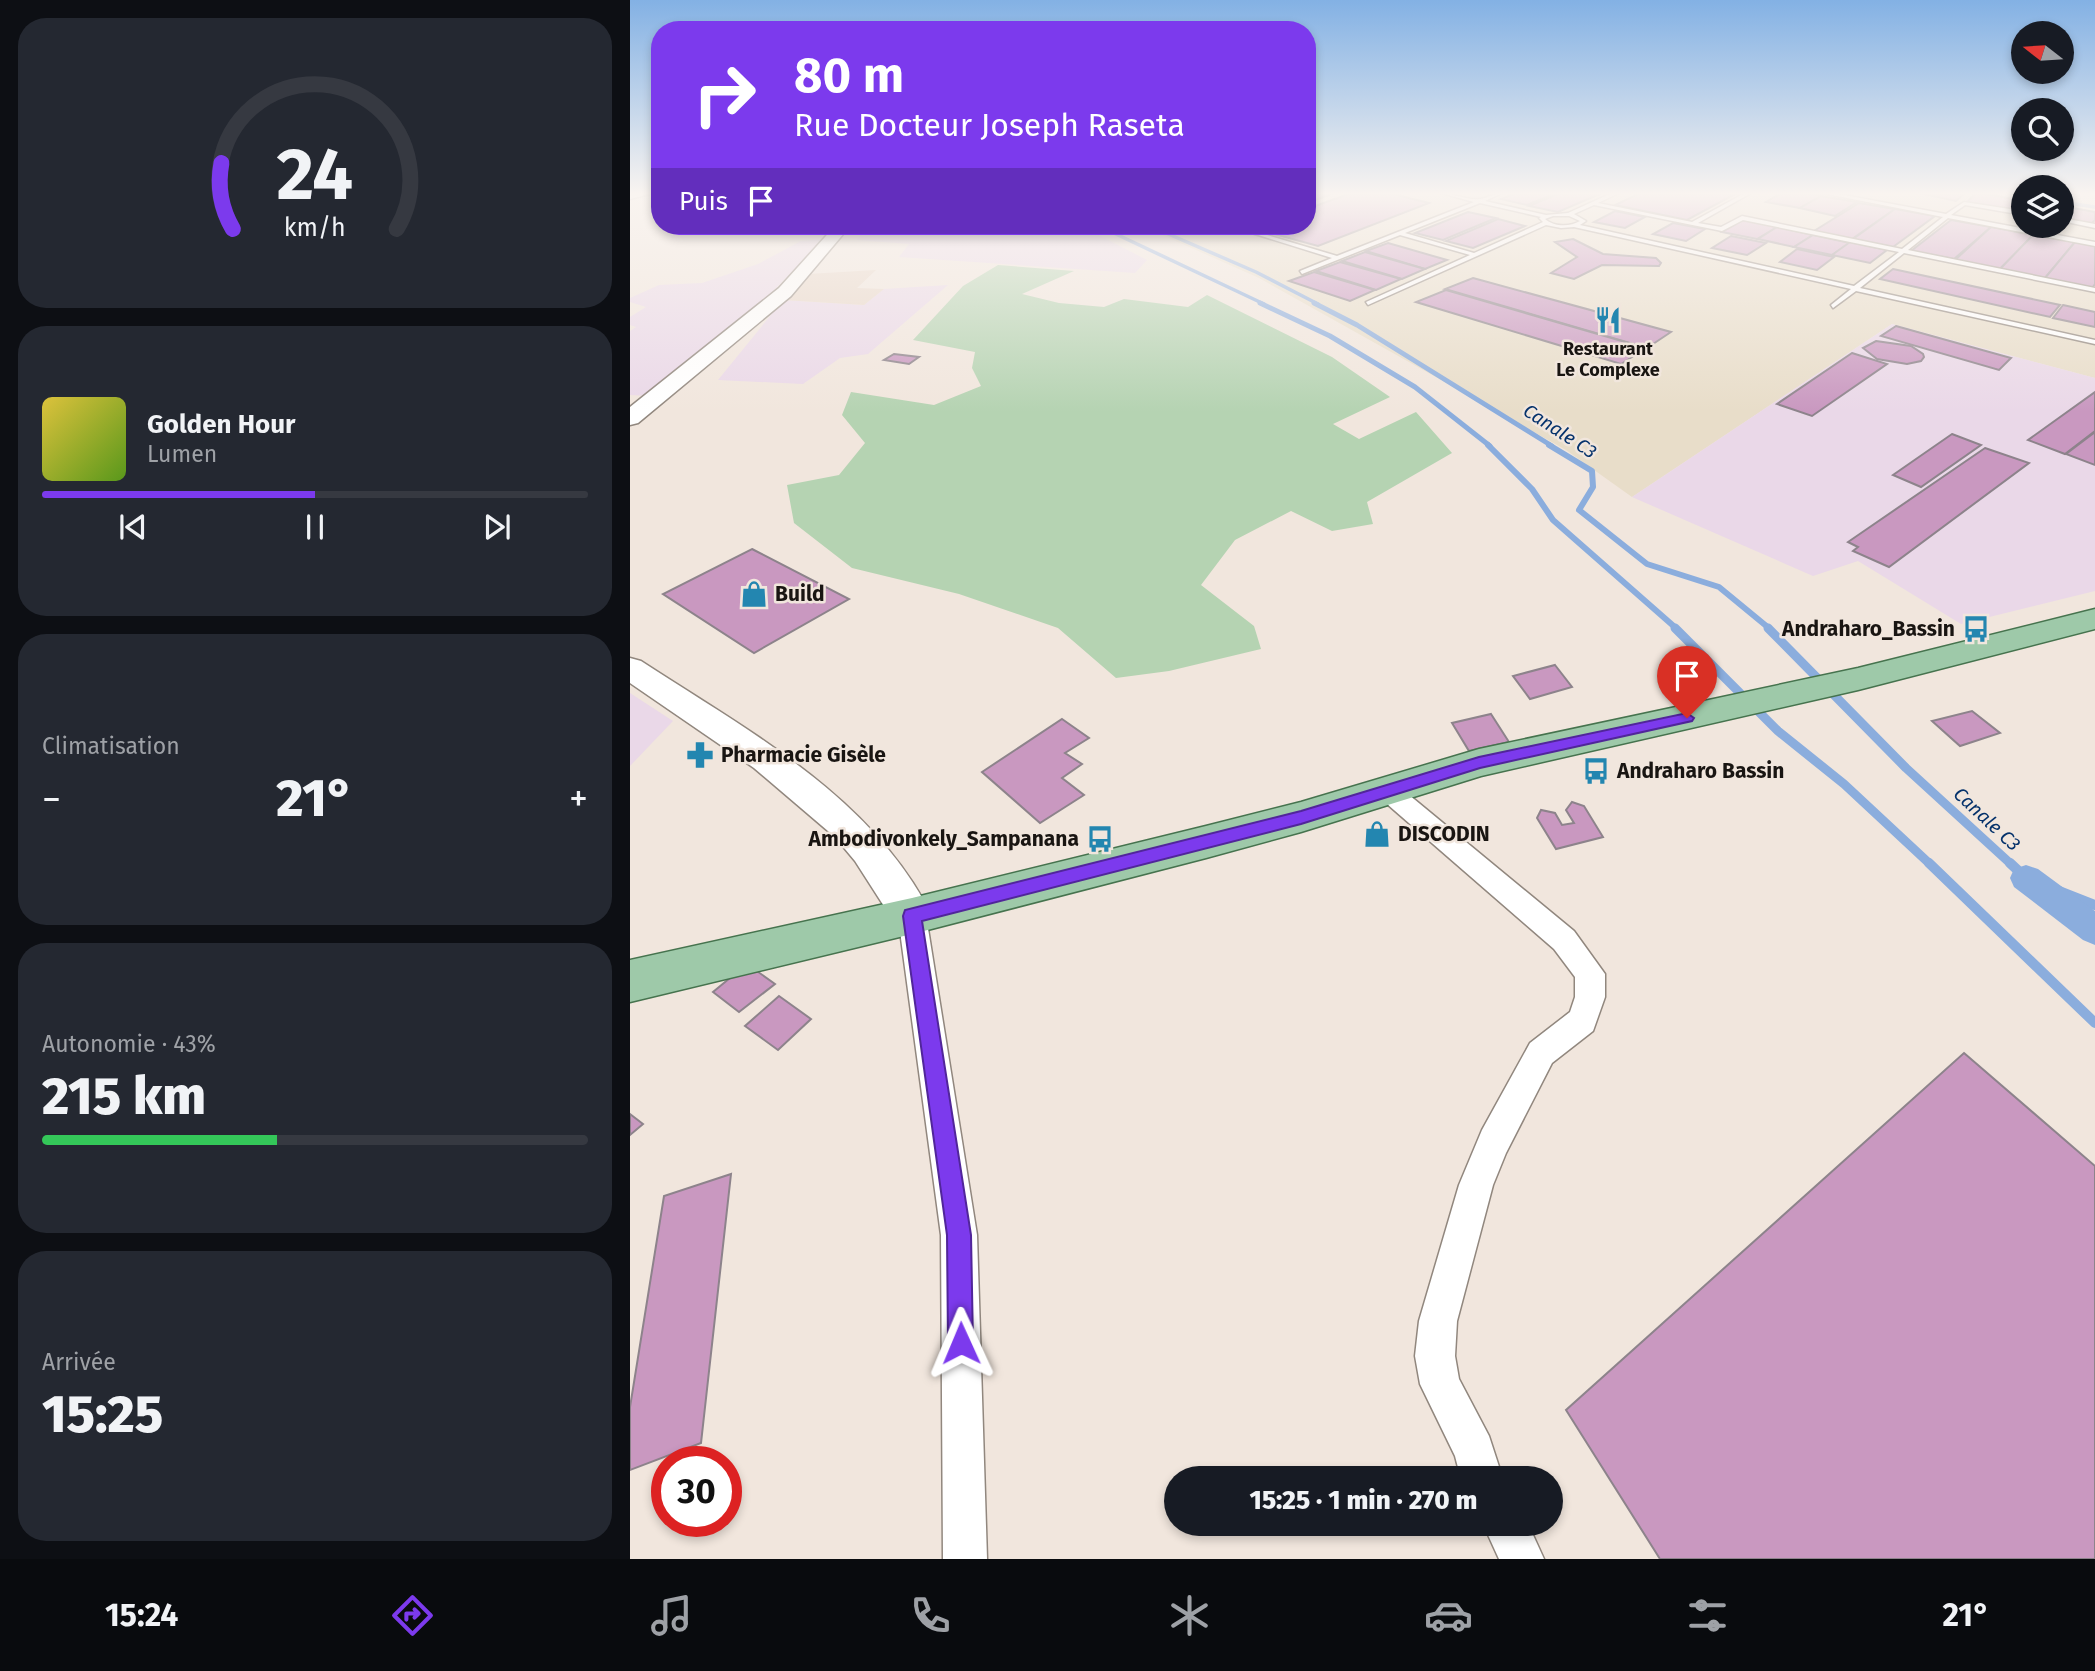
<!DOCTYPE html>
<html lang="fr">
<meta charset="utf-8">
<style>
body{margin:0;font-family:"Fira Sans",sans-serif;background:#242831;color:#f1f3f6;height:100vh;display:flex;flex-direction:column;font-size:26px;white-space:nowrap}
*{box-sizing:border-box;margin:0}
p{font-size:23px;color:#9ea1a6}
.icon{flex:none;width:38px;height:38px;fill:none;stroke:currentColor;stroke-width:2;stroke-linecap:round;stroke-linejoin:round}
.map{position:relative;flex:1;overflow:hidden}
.details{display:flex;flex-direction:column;gap:18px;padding:18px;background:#0d0f14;width:630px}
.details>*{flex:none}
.banner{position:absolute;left:21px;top:21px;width:665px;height:214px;border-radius:28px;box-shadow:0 4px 10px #0003;background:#7c3aed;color:#fff;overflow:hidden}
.needle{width:46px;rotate:287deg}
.buttons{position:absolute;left:1381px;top:21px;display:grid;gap:14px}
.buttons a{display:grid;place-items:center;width:63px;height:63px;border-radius:50%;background:#171b24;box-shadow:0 4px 10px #0003;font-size:35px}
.speed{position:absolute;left:21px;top:1446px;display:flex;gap:14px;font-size:35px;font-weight:700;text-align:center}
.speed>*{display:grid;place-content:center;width:91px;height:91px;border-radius:50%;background:#171b24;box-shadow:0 4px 10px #0003;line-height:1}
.speed .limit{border:10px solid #d22;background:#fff;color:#111}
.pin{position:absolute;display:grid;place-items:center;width:60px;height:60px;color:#fff;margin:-72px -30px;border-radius:50% 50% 50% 0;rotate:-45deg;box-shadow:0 0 7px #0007}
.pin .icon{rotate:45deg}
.me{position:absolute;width:77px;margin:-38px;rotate:359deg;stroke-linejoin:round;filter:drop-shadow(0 0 5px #0008)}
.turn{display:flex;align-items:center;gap:24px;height:147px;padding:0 28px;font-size:32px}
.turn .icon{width:91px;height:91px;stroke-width:2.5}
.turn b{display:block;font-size:49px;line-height:60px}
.then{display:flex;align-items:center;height:66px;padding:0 28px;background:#0003;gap:14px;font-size:26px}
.big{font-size:52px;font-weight:800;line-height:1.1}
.details .tile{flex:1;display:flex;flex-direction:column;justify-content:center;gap:10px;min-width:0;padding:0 24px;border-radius:28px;background:#242831}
.details .dial{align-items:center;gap:0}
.dial svg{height:182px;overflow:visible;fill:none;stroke:#363941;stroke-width:7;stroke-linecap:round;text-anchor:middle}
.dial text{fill:#f1f3f6;stroke:none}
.song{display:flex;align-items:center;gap:21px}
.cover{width:84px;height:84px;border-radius:10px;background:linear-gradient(135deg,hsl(50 70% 55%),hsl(90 70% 35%))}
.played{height:7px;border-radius:4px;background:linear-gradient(90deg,#7c3aed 50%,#363941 50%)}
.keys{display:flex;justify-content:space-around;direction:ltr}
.heat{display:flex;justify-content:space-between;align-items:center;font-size:38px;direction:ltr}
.charge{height:10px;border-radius:5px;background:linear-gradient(90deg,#34c759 43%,#363941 0)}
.trip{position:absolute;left:534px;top:1466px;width:399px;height:70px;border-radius:35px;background:#171b24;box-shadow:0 4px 10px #0003;font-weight:800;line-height:70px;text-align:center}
.menu{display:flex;height:112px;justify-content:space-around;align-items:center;background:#090b0e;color:#9ea1a6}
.menu .icon{width:49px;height:49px}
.menu .selected{color:#7c3aed}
.menu b{font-size:32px;color:#f1f3f6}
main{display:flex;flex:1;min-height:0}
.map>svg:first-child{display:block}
</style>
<main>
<section class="details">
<div class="tile dial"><svg viewBox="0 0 100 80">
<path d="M14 69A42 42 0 1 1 86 69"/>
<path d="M14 69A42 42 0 0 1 9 40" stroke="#7c3aed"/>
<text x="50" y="56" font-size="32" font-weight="700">24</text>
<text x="50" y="72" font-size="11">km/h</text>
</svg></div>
<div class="tile">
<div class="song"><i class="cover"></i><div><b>Golden Hour</b><p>Lumen</p></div></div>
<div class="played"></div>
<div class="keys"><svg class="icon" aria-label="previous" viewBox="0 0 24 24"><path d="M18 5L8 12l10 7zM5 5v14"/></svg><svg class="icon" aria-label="pause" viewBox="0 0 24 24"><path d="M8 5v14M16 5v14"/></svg><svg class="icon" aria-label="next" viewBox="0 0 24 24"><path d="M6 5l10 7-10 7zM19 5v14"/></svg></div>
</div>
<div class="tile"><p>Climatisation</p>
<div class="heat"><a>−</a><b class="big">21°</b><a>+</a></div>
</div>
<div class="tile"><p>Autonomie · 43%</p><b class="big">215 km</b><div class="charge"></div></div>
<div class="tile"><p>Arrivée</p><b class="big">15:25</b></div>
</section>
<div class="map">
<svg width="1465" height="1559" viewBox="0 0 1465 1559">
<rect width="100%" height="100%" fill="#f1e6dd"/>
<path fill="#e8ddc9" d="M 677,193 L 1354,193 L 1393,200 L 1393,226 L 1432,226 L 1432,207 L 1465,212 L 1465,378 L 1262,324 L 1002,497 L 936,450 L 629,278 L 512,226 L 677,226 Z"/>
<g fill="#ead8e8">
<path d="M 237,226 L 451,226 L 517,260 L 505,273 L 269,257 L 279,244 L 227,240 Z"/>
<path d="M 194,239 L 112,323 L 20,396 L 0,395 L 0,331 L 6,327 L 0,325 L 0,317 L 16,307 L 0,302 L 0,298 L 29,285 L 72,283 L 128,264 L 171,241 Z"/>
<path d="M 318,285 L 238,354 L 210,358 L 173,384 L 88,380 L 153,300 L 234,305 L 254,289 Z"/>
<path d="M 1262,324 L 1465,378 L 1465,591 L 1331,624 L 1228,561 L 1183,576 L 1002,497 Z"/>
<path d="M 0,693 L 43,721 L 0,766 Z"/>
</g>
<path fill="#e8d7c9" d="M 246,270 L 227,288 L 254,289 L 234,305 L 153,300 L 178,274 Z"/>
<path fill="#b5d3b2" d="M 368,265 L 444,271 L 392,294 L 429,303 L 474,307 L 494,299 L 558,307 L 577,295 L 702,357 L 760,397 L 703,424 L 729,439 L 786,412 L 822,453 L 737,502 L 743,524 L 702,531 L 661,511 L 605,540 L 571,585 L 624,626 L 631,649 L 539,671 L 486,678 L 428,628 L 329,594 L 222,568 L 164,523 L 157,485 L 209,475 L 235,443 L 212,415 L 221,392 L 304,405 L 351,386 L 342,368 L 345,352 L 283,340 L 333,286 Z"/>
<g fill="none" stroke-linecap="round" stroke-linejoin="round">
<g stroke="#8baddd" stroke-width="3.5">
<path d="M 1380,193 L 1393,195"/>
<path d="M 1432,202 L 1465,207"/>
<path d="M 469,226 L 634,304"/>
<path d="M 520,226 L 626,272 L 688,304"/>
</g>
<g stroke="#8baddd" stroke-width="5">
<path d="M 630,303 L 700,336 L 785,387 L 860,446"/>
<path d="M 684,303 L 727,325 L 922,446"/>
</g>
<g stroke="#8baddd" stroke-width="6">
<path d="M 858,445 L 902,489 L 923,520 L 1047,629"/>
<path d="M 919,445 L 962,471 L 963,487 L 949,510 L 1017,564 L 1089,587 L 1140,629"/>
</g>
<g stroke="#8baddd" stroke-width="9">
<path d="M 1045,628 L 1148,731 L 1214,784 L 1301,865"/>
<path d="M 1138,628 L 1276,768 L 1382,865"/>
</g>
<g stroke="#8baddd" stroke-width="10">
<path d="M 1299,863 L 1465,1023"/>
<path d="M 1380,863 L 1396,878 L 1465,905"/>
</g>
<path fill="#8baddd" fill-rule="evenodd" d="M 1396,865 L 1408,869 L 1465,911 L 1465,945 L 1453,940 L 1384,887 L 1380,878 L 1384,869 Z"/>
</g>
<g fill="#c998c0" stroke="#8d838b" stroke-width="2">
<path d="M 677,193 L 704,193 L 677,203 Z"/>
<path d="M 721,193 L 759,193 L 799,203 L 688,246 L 622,228 L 677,226 L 677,209 Z"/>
<path d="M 886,193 L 926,193 L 897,205 L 871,199 Z"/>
<path d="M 930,193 L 972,193 L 928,212 L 899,206 Z"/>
<path d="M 1010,193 L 1107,193 L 1057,220 L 985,205 Z"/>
<path d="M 1151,193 L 1179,193 L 1191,196 L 1170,208 L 1136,202 Z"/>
<path d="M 1289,193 L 1335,193 L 1326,201 Z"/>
<path d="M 1346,193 L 1350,193 L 1391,200 L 1380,210 L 1337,202 Z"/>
<path d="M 1191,196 L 1227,202 L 1205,216 L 1170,208 Z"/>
<path d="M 1229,203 L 1265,209 L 1222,239 L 1184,231 Z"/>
<path d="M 1432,206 L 1465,212 L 1465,220 L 1461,224 L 1432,219 Z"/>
<path d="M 1265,209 L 1305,216 L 1263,247 L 1223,239 Z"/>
<path d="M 985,211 L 1015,217 L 995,228 L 964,222 Z"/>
<path d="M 838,212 L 866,218 L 813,240 L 785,233 Z"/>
<path d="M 868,219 L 895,226 L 843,248 L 816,241 Z"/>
<path d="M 1113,220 L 1147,227 L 1127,239 L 1092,232 Z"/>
<path d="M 1321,220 L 1361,227 L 1324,259 L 1281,251 Z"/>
<path d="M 1043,223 L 1075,229 L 1056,241 L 1023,234 Z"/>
<path d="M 1147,227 L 1183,235 L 1164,247 L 1128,239 Z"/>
<path d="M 1361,227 L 1403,235 L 1370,269 L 1325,260 Z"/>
<path d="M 1183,235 L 1220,243 L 1202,255 L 1164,247 Z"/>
<path d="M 1403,235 L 1445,242 L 1415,278 L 1370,269 Z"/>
<path d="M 1101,236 L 1136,243 L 1117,255 L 1082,248 Z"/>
<path d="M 943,239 L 973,254 L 1026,258 L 1031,263 L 1029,266 L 972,265 L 944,279 L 921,273 L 947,257 L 925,242 Z"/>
<path d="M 1220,242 L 1257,250 L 1240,263 L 1202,255 Z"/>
<path d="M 1445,242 L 1465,246 L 1465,284 L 1462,288 L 1415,278 Z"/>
<path d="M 758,243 L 817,260 L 795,269 L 736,251 Z"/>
<path d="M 1167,249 L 1204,257 L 1187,270 L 1150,262 Z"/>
<path d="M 735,252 L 795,269 L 772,279 L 712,261 Z"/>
<path d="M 710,262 L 771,279 L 746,290 L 686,271 Z"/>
<path d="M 1263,269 L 1430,305 L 1420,317 L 1250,279 Z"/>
<path d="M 684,272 L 745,290 L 720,301 L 659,281 Z"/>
<path d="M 843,278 L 1041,332 L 1017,348 L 815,289 Z"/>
<path d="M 816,290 L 1016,348 L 991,364 L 786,302 Z"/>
<path d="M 1433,305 L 1465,312 L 1465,327 L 1423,318 Z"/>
<path d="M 1266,326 L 1381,358 L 1369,370 L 1251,336 Z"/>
<path d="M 1246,341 L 1281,346 L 1293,354 L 1294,357 L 1291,361 L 1277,364 L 1247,359 L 1233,348 Z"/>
<path d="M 1222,353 L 1257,364 L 1182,416 L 1147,404 Z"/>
<path d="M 264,354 L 289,357 L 279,364 L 254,360 Z"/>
<path d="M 1465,392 L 1465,431 L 1435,454 L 1398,440 Z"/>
<path d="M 1465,432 L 1465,465 L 1436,454 Z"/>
<path d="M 1322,434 L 1351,445 L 1291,487 L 1263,475 Z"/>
<path d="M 1355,448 L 1399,463 L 1259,567 L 1223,551 L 1228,547 L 1218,542 Z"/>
<path d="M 122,549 L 219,599 L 124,653 L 33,594 Z"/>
<path d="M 925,665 L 942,687 L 900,699 L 883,676 Z"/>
<path d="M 1342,711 L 1370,733 L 1330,746 L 1302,721 Z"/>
<path d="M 861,714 L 879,742 L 839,751 L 822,723 Z"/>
<path d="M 432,719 L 459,738 L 435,753 L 452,764 L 432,778 L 454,795 L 410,823 L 352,772 Z"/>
<path d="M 942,802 L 954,806 L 973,837 L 926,849 L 907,818 L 911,810 L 925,813 L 932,825 L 944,823 L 936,810 Z"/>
<path d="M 117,964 L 145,984 L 109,1012 L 83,992 Z"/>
<path d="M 149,996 L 181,1019 L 148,1050 L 115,1026 Z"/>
<path d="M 1334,1053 L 1465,1166 L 1465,1559 L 1030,1559 L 936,1410 Z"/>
<path d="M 0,1114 L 13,1124 L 0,1135 Z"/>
<path d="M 101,1174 L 71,1443 L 0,1470 L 0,1407 L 34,1196 Z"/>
</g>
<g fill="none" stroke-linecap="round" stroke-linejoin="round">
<defs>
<g id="lane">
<path d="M 811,193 C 823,193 838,201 850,199 C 858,198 864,193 872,193 L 855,201 L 916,215 L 938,213 L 982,193 L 989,193 L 968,203 L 1062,222 L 1115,193 L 1121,193 L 1068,223 L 1091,227 L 1112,216 L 1272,249 L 1313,217 L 1192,193 L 1203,193 L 1316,214 L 1334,202 L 1393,211 L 1393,215 L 1335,205 L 1321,215 L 1465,242 L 1465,246 L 1318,218 L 1278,250 L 1465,288 L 1465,292 L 1274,253 L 1230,288 L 1465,340 L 1465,344 L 1226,291 L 1203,308 L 1201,305 L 1221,289 L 944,227 L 931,228 L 916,225 L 738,305 L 736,302 L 840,255 L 770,235 L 672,274 L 670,271 L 702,258 L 599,226 L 607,226 L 707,256 L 844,202 ZM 850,203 L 911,217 L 909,218 L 913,222 L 844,253 L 775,233 ZM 964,205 L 1092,231 L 1113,220 L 1269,252 L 1224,286 L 950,225 L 956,221 L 944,214 ZM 923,216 L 939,216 L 950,221 C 940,227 924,227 915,219 Z"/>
<path d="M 1432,218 L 1465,224 L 1465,228 L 1432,221 Z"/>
</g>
<g id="street">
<path d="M 0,193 L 23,193 L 0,199 Z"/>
<path d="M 758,782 L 767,785 L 944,931 L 975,974 L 975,997 L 963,1031 L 922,1063 L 876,1153 L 863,1185 L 827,1321 L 825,1356 L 829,1379 L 859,1436 L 873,1479 L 831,1479 L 825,1456 L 790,1384 L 785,1356 L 789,1321 L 829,1185 L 852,1130 L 900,1043 L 940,1012 L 945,997 L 945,977 L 924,949 L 749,797 L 746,791 L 749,785 Z"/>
<path d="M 282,904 L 292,908 L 296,916 L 347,1235 L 357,1559 L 313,1559 L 311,1235 L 268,916 L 272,908 Z"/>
<path d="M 853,1524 L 898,1524 L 914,1559 L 869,1559 Z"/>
</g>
<g id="secondary">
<path d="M 205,226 L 220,226 L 161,296 L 8,423 L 0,425 L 0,407 L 149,288 Z"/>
<path d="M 0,658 L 11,661 C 118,731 243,797 302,916 L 296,928 L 282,933 L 268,928 L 225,861 L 205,837 L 124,768 L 0,683 Z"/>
</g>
<path id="primary" d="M 1465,609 L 1465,629 L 1228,690 L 851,776 L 671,832 L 576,858 L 282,934 L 0,1002 L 0,960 L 282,898 L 576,826 L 671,802 L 849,749 L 1228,668 Z"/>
</defs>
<use href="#lane" stroke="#91877e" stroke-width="3"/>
<use href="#street" stroke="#91877e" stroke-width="3"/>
<use href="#secondary" stroke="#91877e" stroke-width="3"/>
<use href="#primary" stroke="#46734e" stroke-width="3"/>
<use href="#lane" fill="#fff" fill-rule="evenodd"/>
<use href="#street" fill="#fff" fill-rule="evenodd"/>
<use href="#secondary" fill="#fff" fill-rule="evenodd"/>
<use href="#primary" fill="#9ec9a9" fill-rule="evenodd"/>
</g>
<linearGradient id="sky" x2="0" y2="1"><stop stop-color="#83b1e4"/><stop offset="0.47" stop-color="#f9f4f0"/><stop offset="1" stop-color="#f9f4f0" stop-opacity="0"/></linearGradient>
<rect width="1465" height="412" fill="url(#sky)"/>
<path fill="#7c3aed" stroke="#51269a" stroke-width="2" d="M 1057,713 L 1064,718 L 1062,721 L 850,768 L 671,824 L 292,921 L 341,1235 L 343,1343 L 340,1352 L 331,1355 L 322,1352 L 318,1343 L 317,1235 L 273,916 L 275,910 L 671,811 L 849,757 Z"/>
<defs>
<symbol id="restaurant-bare" viewBox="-9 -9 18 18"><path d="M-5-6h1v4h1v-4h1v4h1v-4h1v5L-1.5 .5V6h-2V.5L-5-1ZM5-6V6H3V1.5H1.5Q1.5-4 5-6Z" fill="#2386b0" stroke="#f1e6dd" stroke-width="2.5" paint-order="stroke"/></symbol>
<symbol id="shop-bare" viewBox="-9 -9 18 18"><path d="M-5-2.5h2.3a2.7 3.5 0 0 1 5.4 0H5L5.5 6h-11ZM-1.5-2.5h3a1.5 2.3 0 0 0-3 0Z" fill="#2386b0" stroke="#f1e6dd" stroke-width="2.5" paint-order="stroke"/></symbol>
<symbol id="bus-bare" viewBox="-9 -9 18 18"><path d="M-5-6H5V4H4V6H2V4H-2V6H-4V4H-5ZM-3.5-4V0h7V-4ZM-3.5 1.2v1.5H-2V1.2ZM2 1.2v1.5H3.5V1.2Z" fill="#2386b0" stroke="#f1e6dd" stroke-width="2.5" paint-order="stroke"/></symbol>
<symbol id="pharmacy-bare" viewBox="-9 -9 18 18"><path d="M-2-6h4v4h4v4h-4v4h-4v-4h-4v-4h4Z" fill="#2386b0" stroke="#f1e6dd" stroke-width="2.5" paint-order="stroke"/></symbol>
</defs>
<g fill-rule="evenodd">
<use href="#restaurant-bare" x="959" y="301" width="38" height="38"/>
<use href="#shop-bare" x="105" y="575" width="38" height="38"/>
<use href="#bus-bare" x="1327" y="610" width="38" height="38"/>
<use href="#pharmacy-bare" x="51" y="736" width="38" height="38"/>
<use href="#bus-bare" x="947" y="752" width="38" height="38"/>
<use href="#shop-bare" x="728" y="815" width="38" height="38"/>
<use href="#bus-bare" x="451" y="820" width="38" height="38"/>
</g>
<g text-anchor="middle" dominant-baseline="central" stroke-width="5" stroke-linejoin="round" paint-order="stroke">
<g font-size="18" font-weight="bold" fill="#191512" stroke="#f1e6dd">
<text x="978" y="349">Restaurant<tspan x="978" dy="21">Le Complexe</tspan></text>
</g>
<g font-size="19" font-style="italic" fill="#05326b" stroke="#f1e6dd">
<text transform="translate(930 431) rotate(33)">Canale C3</text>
<text transform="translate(1357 819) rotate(43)">Canale C3</text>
</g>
<g font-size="21" font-weight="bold" fill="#191512" stroke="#f1e6dd" text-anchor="start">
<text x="145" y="594">Build</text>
<text x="1325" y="629" text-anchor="end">Andraharo_Bassin</text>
<text x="91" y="755">Pharmacie Gisèle</text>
<text x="987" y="771">Andraharo Bassin</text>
<text x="768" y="834">DISCODIN</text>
<text x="449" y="839" text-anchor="end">Ambodivonkely_Sampanana</text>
</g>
</g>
</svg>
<div class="buttons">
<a><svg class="needle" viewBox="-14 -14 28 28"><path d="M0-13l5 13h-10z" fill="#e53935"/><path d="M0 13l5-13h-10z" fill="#9ea1a6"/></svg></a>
<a><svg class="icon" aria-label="search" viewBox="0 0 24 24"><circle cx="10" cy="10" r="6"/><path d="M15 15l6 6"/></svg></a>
<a><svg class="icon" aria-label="layers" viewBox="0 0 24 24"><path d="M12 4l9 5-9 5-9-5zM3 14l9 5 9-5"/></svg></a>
</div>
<div class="speed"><div class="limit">30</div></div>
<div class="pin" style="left:1057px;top:718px;background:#d93025"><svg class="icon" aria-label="arrive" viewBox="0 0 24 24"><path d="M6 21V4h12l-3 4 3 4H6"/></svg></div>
<svg class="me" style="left:331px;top:1343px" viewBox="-20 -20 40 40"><path d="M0-17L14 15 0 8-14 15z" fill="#7c3aed" stroke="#fff" stroke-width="4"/></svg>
<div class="trip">15:25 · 1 min · 270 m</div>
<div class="banner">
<div class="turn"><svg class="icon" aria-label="right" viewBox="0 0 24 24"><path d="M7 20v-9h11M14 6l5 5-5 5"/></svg><div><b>80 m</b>Rue Docteur Joseph Raseta</div></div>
<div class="then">Puis<svg class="icon" aria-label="arrive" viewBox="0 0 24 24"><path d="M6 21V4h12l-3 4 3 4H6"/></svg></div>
</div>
</div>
</main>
<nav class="menu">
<b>15:24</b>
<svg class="icon selected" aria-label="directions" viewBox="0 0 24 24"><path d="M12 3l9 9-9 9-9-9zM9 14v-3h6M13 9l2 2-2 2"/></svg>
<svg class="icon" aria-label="music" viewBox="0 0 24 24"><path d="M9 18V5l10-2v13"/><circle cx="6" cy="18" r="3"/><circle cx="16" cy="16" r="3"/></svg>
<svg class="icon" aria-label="phone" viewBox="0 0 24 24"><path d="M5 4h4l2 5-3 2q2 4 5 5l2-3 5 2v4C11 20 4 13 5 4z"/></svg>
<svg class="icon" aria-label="climate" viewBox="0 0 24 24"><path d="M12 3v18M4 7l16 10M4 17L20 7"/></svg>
<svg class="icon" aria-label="car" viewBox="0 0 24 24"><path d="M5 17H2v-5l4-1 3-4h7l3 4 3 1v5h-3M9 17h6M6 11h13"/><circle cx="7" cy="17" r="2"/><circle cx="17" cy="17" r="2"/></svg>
<svg class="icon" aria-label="filters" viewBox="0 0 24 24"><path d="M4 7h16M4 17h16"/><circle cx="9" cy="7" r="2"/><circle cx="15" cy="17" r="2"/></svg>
<b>21°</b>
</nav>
